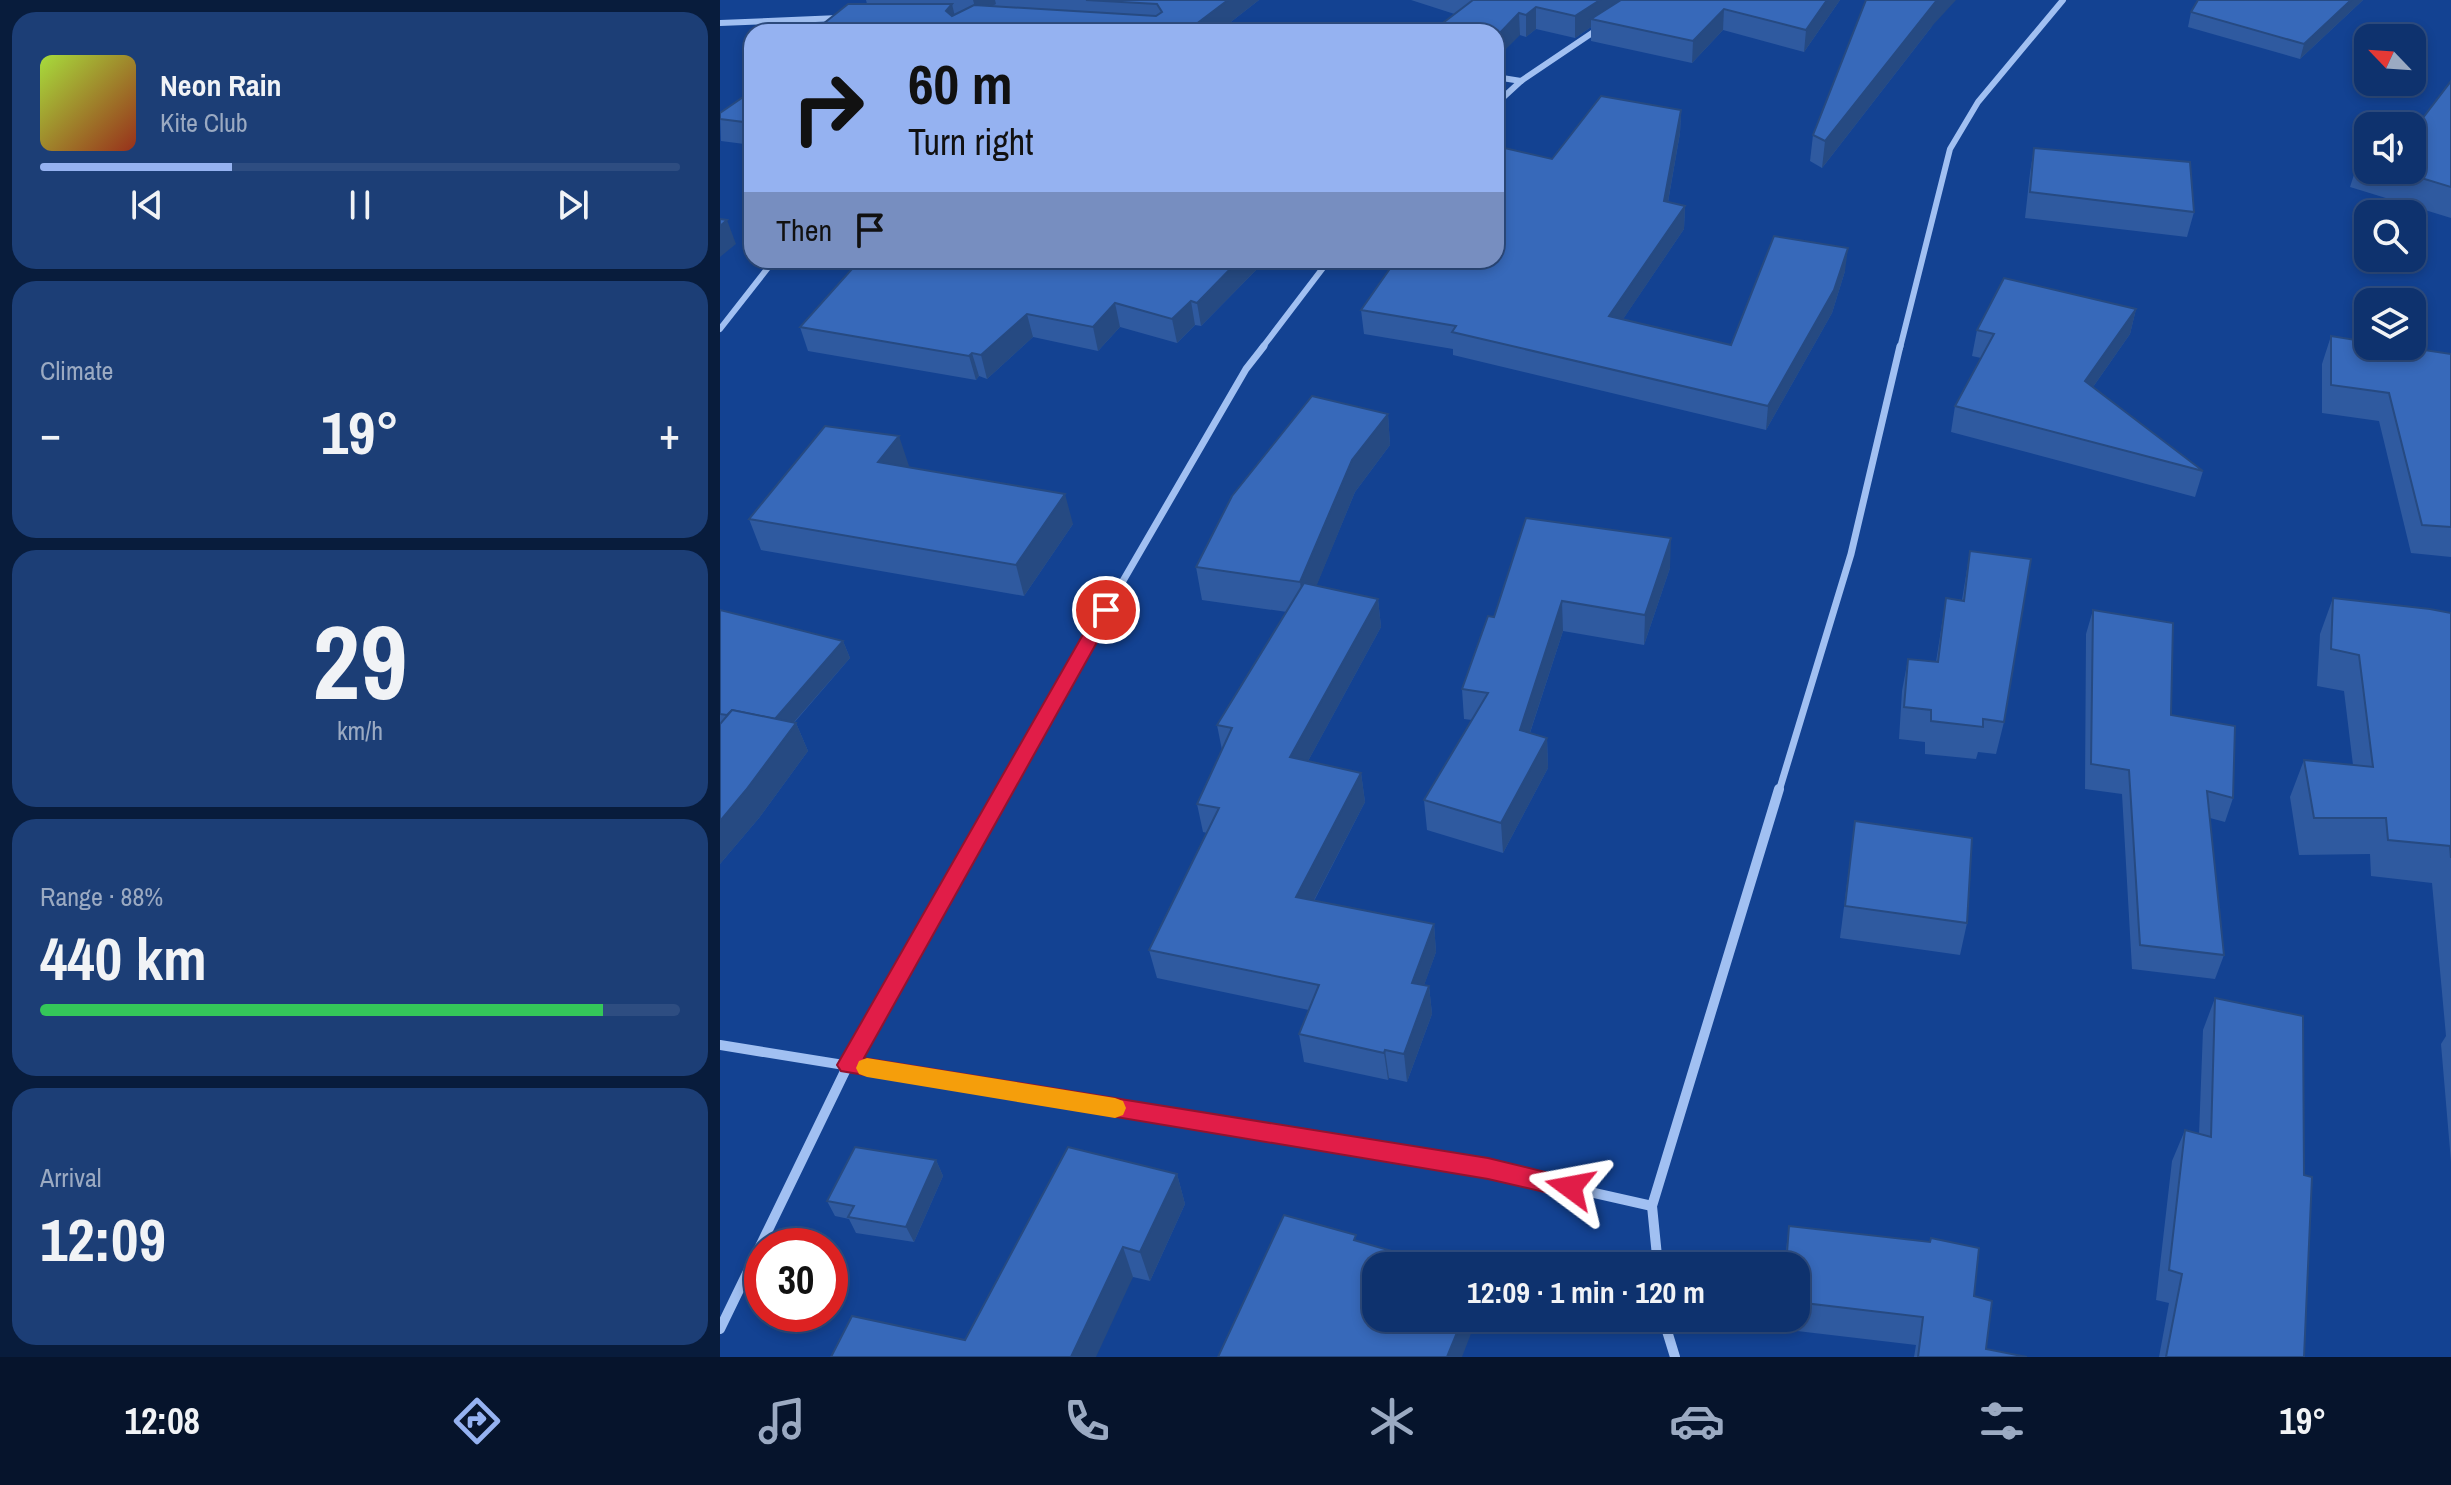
<!DOCTYPE html>
<meta charset="utf-8">
<style>
body{margin:0;font-family:"Archivo Narrow",sans-serif;background:#1c3e76;color:#f1f3f6;height:100vh;display:flex;flex-direction:column;font-size:30px;white-space:nowrap}
*{box-sizing:border-box;margin:0}
p{font-size:26px;color:#9baac2}
.icon{flex:none;width:44px;height:44px;fill:none;stroke:currentColor;stroke-width:2;stroke-linecap:round;stroke-linejoin:round}
.map{position:relative;flex:1;overflow:hidden}
.details{display:flex;flex-direction:column;gap:12px;padding:12px;background:#081c3c;width:720px}
.details>*{flex:none}
.guide{position:absolute;left:24px;top:24px;width:760px;height:244px;border-radius:24px;box-shadow:0 4px 12px #0003,0 0 0 2px #2e4d81;background:#95b2f1;color:#111;overflow:hidden}
.needle{width:52px;rotate:295deg}
.controls{position:absolute;left:1634px;top:24px;display:grid;gap:16px}
.controls a{display:grid;place-items:center;width:72px;height:72px;border-radius:16px;background:#0e326e;box-shadow:0 4px 12px #0003,0 0 0 2px #2e4d81;font-size:40px}
.speed{position:absolute;left:24px;top:1228px;display:flex;gap:16px;font-size:40px;font-weight:700;text-align:center}
.speed>*{display:grid;place-content:center;width:104px;height:104px;border-radius:50%;background:#0e326e;box-shadow:0 4px 12px #0003,0 0 0 2px #2e4d81;line-height:1}
.speed .limit{border:12px solid #d22;background:#fff;color:#111}
.pin{position:absolute;display:grid;place-items:center;width:68px;height:68px;color:#fff;margin:-34px;border:4px solid #fff;border-radius:50%;box-shadow:0 2px 8px #0007}
.me{position:absolute;width:88px;margin:-44px;rotate:283deg;stroke-linejoin:round;filter:drop-shadow(0 0 6px #0008)}
.turn{display:flex;align-items:center;gap:28px;height:168px;padding:0 32px;font-size:36px}
.turn .icon{width:104px;height:104px;stroke-width:2.5}
.turn b{display:block;font-size:56px;line-height:68px}
.then{display:flex;align-items:center;height:76px;padding:0 32px;background:#0003;gap:16px;font-size:30px}
.big{font-size:60px;font-weight:700;line-height:1.1}
.details .card{flex:1;display:flex;flex-direction:column;justify-content:center;gap:12px;min-width:0;padding:0 28px;border-radius:24px;background:#1c3e76}
.details .dial{align-items:center;gap:0}
.dial b{font-size:104px;line-height:1}
.song{display:flex;align-items:center;gap:24px}
.cover{width:96px;height:96px;border-radius:12px;background:linear-gradient(135deg,hsl(80 70% 55%),hsl(10 70% 35%))}
.played{height:8px;border-radius:4px;background:linear-gradient(90deg,#95b2f1 30%,#2e4d81 30%)}
.keys{display:flex;justify-content:space-around;direction:ltr}
.heat{display:flex;justify-content:space-between;align-items:center;font-size:44px;direction:ltr}
.charge{height:12px;border-radius:6px;background:linear-gradient(90deg,#34c759 88%,#2e4d81 0)}
.trip{position:absolute;left:642px;top:1252px;width:448px;height:80px;border-radius:24px;background:#0e326e;box-shadow:0 4px 12px #0003,0 0 0 2px #2e4d81;font-weight:700;line-height:80px;text-align:center}
.tab-bar{display:flex;height:128px;justify-content:space-around;align-items:center;background:#06142c;color:#9baac2}
.tab-bar .icon{width:56px;height:56px}
.tab-bar .selected{color:#95b2f1}
.tab-bar b{font-size:36px;color:#f1f3f6}
main{display:flex;flex:1;min-height:0}
.map>svg:first-child{display:block}
</style>
<main>
<section class="details">
<div class="card">
<div class="song"><i class="cover"></i><div><b>Neon Rain</b><p>Kite Club</p></div></div>
<div class="played"></div>
<div class="keys"><svg class="icon" aria-label="previous" viewBox="0 0 24 24"><path d="M18 5L8 12l10 7zM5 5v14"/></svg><svg class="icon" aria-label="pause" viewBox="0 0 24 24"><path d="M8 5v14M16 5v14"/></svg><svg class="icon" aria-label="next" viewBox="0 0 24 24"><path d="M6 5l10 7-10 7zM19 5v14"/></svg></div>
</div>
<div class="card"><p>Climate</p>
<div class="heat"><a>−</a><b class="big">19°</b><a>+</a></div>
</div>
<div class="card dial"><b>29</b><p>km/h</p></div>
<div class="card"><p>Range · 88%</p><b class="big">440 km</b><div class="charge"></div></div>
<div class="card"><p>Arrival</p><b class="big">12:09</b></div>
</section>
<div class="map">
<svg width="1731" height="1357" viewBox="0 0 1731 1357">
<rect width="100%" height="100%" fill="#134292"/>
<g fill="none" stroke-linecap="round" stroke-linejoin="round">
<g stroke="#a1c0f2" stroke-width="6">
<path d="M 0,23 L 119,18"/>
<path d="M 776,77 L 801,81"/>
<path d="M 776,104 L 801,81 L 878,29"/>
<path d="M 0,329 L 54,260"/>
<path d="M 542,348 L 609,260"/>
<path d="M 1180,348 L 1230,149 L 1258,102 L 1343,0"/>
</g>
<g stroke="#a1c0f2" stroke-width="7">
<path d="M 281,791 L 526,369 L 544,346"/>
<path d="M 1059,791 L 1131,554 L 1180,346"/>
</g>
<g stroke="#a1c0f2" stroke-width="10">
<path d="M 0,1045 L 768,1169 L 932,1206"/>
<path d="M 938,1266 L 932,1206 L 1059,789"/>
<path d="M 943,1318 L 955,1357"/>
<path d="M 0,1329 L 128,1065 L 282,789"/>
</g>
</g>
<g fill="#2f5aa0">
<path d="M 146,0 L 539,0 L 498,32 L 93,32 L 147,4 Z"/>
<path d="M 691,0 L 1120,0 L 1084,52 L 1003,30 L 972,63 L 871,41 L 871,27 L 855,38 L 816,29 L 806,37 Z"/>
<path d="M 1478,0 L 1643,0 L 1580,59 L 1468,27 L 1471,12 Z"/>
<path d="M 1213,25 L 1102,168 L 1090,161 L 1093,135 Z"/>
<path d="M 32,80 L 32,145 L 1,141 L 0,113 L 28,93 L 25,85 Z"/>
<path d="M 1731,81 L 1731,218 L 1630,187 L 1639,159 L 1648,148 L 1648,170 L 1692,170 Z"/>
<path d="M 961,110 L 960,133 L 948,202 L 965,206 L 964,229 L 903,319 L 1011,345 L 1125,271 L 1112,313 L 1046,430 L 733,355 L 733,349 L 644,334 L 641,310 L 832,159 Z"/>
<path d="M 1314,148 L 1474,212 L 1467,237 L 1305,218 L 1310,173 Z"/>
<path d="M 546,260 L 481,326 L 475,325 L 457,343 L 400,327 L 378,351 L 313,337 L 267,379 L 259,376 L 256,380 L 88,351 L 80,327 Z"/>
<path d="M 1416,309 L 1410,334 L 1373,387 L 1483,471 L 1475,497 L 1231,432 L 1235,406 L 1261,358 L 1252,356 L 1257,330 Z"/>
<path d="M 1611,336 L 1731,354 L 1731,557 L 1691,553 L 1659,421 L 1602,413 L 1602,364 Z"/>
<path d="M 668,414 L 670,445 L 635,492 L 596,586 L 658,599 L 661,627 L 588,761 L 641,773 L 645,802 L 594,901 L 714,924 L 716,952 L 704,985 L 709,986 L 712,1014 L 687,1082 L 669,1078 L 668,1080 L 584,1062 L 579,1034 L 589,1010 L 437,978 L 429,950 L 487,833 L 483,832 L 477,804 L 502,750 L 497,725 L 567,612 L 482,600 L 476,567 Z"/>
<path d="M 189,466 L 188,467 L 353,524 L 304,596 L 41,550 L 29,519 Z"/>
<path d="M 1250,551 L 1284,722 L 1276,754 L 1258,752 L 1256,759 L 1205,754 L 1205,742 L 1179,739 L 1182,691 L 1188,659 L 1216,662 L 1226,598 L 1242,600 Z"/>
<path d="M 950,568 L 924,645 L 843,631 L 810,733 L 827,738 L 828,768 L 783,853 L 707,830 L 704,800 L 752,720 L 744,719 L 742,689 L 774,617 Z"/>
<path d="M 1613,598 L 1731,613 L 1731,1162 L 1721,1044 L 1726,1036 L 1712,883 L 1651,876 L 1650,854 L 1579,855 L 1570,797 L 1584,760 L 1633,765 L 1624,691 L 1597,686 L 1600,634 Z"/>
<path d="M 0,610 L 123,641 L 130,658 L 74,723 L 76,723 L 88,751 L 39,818 L 0,864 Z"/>
<path d="M 1373,610 L 1513,798 L 1505,822 L 1490,818 L 1504,955 L 1495,979 L 1412,969 L 1402,794 L 1365,789 L 1366,634 Z"/>
<path d="M 1135,821 L 1247,923 L 1240,955 L 1120,938 Z"/>
<path d="M 1495,998 L 1584,1357 L 1439,1357 L 1449,1303 L 1436,1300 L 1452,1161 L 1465,1130 L 1479,1134 L 1483,1030 Z"/>
<path d="M 216,1160 L 223,1176 L 194,1242 L 136,1233 L 129,1219 L 115,1216 L 107,1201 Z"/>
<path d="M 457,1174 L 465,1204 L 430,1281 L 413,1277 L 245,1340 Z"/>
<path d="M 1069,1226 L 1254,1296 L 1266,1349 L 1307,1357 L 1194,1357 L 1196,1345 L 1060,1329 L 1061,1318 L 1076,1318 L 1076,1266 L 1064,1266 Z"/>
</g>
<g fill="#264a82">
<path d="M 253,0 L 275,0 L 276,4 L 257,14 Z"/>
<path d="M 508,0 L 539,0 L 498,32 L 467,32 Z"/>
<path d="M 880,0 L 913,0 L 871,19 L 871,27 L 855,38 L 855,16 Z"/>
<path d="M 1107,0 L 1120,0 L 1084,52 L 1086,30 Z"/>
<path d="M 1217,0 L 1236,0 L 1213,25 L 1102,168 L 1105,141 Z"/>
<path d="M 1631,0 L 1643,0 L 1580,59 L 1584,44 Z"/>
<path d="M 232,4 L 237,25 L 226,11 Z"/>
<path d="M 816,7 L 816,29 L 806,37 L 806,15 Z"/>
<path d="M 1004,9 L 1003,30 L 972,63 L 973,41 Z"/>
<path d="M 799,13 L 800,35 L 776,59 L 776,37 Z"/>
<path d="M 961,110 L 960,133 L 944,224 L 944,201 Z"/>
<path d="M 965,206 L 964,229 L 889,340 L 889,316 Z"/>
<path d="M 7,220 L 16,244 L 0,257 L 0,226 Z"/>
<path d="M 1128,248 L 1125,271 L 1112,313 L 1046,430 L 1048,406 Z"/>
<path d="M 519,260 L 546,260 L 481,326 L 477,303 Z"/>
<path d="M 471,301 L 475,325 L 457,343 L 452,319 Z"/>
<path d="M 395,303 L 400,327 L 378,351 L 373,327 Z"/>
<path d="M 1416,309 L 1410,334 L 1359,407 L 1365,381 Z"/>
<path d="M 307,314 L 313,337 L 267,379 L 261,355 Z"/>
<path d="M 252,353 L 259,376 L 256,380 L 249,356 Z"/>
<path d="M 668,414 L 670,445 L 635,492 L 585,614 L 580,582 L 632,460 Z"/>
<path d="M 179,436 L 189,466 L 168,493 L 158,462 Z"/>
<path d="M 345,494 L 353,524 L 304,596 L 296,565 Z"/>
<path d="M 951,538 L 950,568 L 924,645 L 925,615 Z"/>
<path d="M 658,599 L 661,627 L 575,785 L 570,757 Z"/>
<path d="M 842,601 L 843,631 L 801,760 L 800,730 Z"/>
<path d="M 123,641 L 130,658 L 60,738 L 53,721 Z"/>
<path d="M 76,723 L 88,751 L 39,818 L 0,864 L 0,821 Z"/>
<path d="M 827,738 L 828,768 L 783,853 L 781,823 Z"/>
<path d="M 641,773 L 645,802 L 581,925 L 576,897 Z"/>
<path d="M 714,924 L 716,952 L 695,1011 L 692,983 Z"/>
<path d="M 709,986 L 712,1014 L 687,1082 L 684,1054 Z"/>
<path d="M 665,1050 L 669,1078 L 668,1080 L 664,1053 Z"/>
<path d="M 216,1160 L 223,1176 L 194,1242 L 186,1227 Z"/>
<path d="M 457,1174 L 465,1204 L 430,1281 L 420,1252 Z"/>
<path d="M 403,1247 L 413,1277 L 376,1357 L 351,1357 Z"/>
<path d="M 743,1318 L 757,1318 L 742,1357 L 727,1357 Z"/>
</g>
<g fill="#3769ba" stroke="#264a82" stroke-width="2">
<path d="M 366,0 L 508,0 L 467,31 L 471,32 L 93,32 L 128,4 L 232,4 L 226,11 L 232,16 L 254,5 L 436,16 L 442,12 L 437,4 Z"/>
<path d="M 753,0 L 880,0 L 855,16 L 816,7 L 806,15 L 799,13 L 776,37 L 776,32 L 711,32 Z"/>
<path d="M 901,0 L 1107,0 L 1086,30 L 1004,9 L 973,41 L 871,19 Z"/>
<path d="M 1146,0 L 1217,0 L 1105,141 L 1093,135 Z"/>
<path d="M 1478,0 L 1631,0 L 1584,44 L 1471,12 Z"/>
<path d="M 32,80 L 32,86 L 25,85 Z"/>
<path d="M 1731,81 L 1731,187 L 1675,170 L 1692,170 L 1692,126 L 1667,126 L 1679,112 L 1702,119 Z"/>
<path d="M 32,91 L 32,123 L 0,119 L 0,113 Z"/>
<path d="M 881,96 L 961,110 L 944,201 L 965,206 L 889,316 L 1011,345 L 1054,236 L 1128,248 L 1114,290 L 1048,406 L 732,332 L 736,326 L 641,310 L 676,260 L 776,260 L 776,146 L 832,159 Z"/>
<path d="M 1314,148 L 1470,162 L 1474,212 L 1310,192 Z"/>
<path d="M 1648,148 L 1648,162 L 1639,159 Z"/>
<path d="M 0,219 L 7,220 L 0,226 Z"/>
<path d="M 140,260 L 519,260 L 477,303 L 471,301 L 452,319 L 395,303 L 373,327 L 307,314 L 261,355 L 252,353 L 249,356 L 80,327 Z"/>
<path d="M 1284,278 L 1416,309 L 1365,381 L 1483,471 L 1235,406 L 1274,334 L 1257,330 Z"/>
<path d="M 1611,336 L 1648,342 L 1648,346 L 1678,346 L 1731,354 L 1731,527 L 1702,525 L 1669,393 L 1611,385 Z"/>
<path d="M 592,396 L 668,414 L 632,460 L 580,582 L 476,567 L 512,496 Z"/>
<path d="M 105,426 L 179,436 L 158,462 L 345,494 L 296,565 L 29,519 Z"/>
<path d="M 806,518 L 951,538 L 925,615 L 842,601 L 800,730 L 827,738 L 781,823 L 704,800 L 768,693 L 742,689 L 768,616 L 774,617 Z"/>
<path d="M 1250,551 L 1311,559 L 1284,722 L 1263,719 L 1263,727 L 1211,721 L 1211,710 L 1184,707 L 1188,659 L 1218,662 L 1226,598 L 1244,601 Z"/>
<path d="M 584,583 L 658,599 L 570,757 L 641,773 L 576,897 L 714,924 L 692,983 L 709,986 L 684,1054 L 665,1050 L 664,1053 L 579,1034 L 599,985 L 429,950 L 499,808 L 477,804 L 512,728 L 497,725 Z"/>
<path d="M 1613,598 L 1710,609 L 1731,613 L 1731,858 L 1730,846 L 1668,840 L 1666,818 L 1594,818 L 1584,760 L 1653,767 L 1639,655 L 1611,649 Z"/>
<path d="M 0,610 L 123,641 L 55,719 L 12,710 L 7,715 L 0,714 Z"/>
<path d="M 1373,610 L 1453,623 L 1451,715 L 1515,726 L 1513,798 L 1487,791 L 1504,955 L 1420,945 L 1409,770 L 1371,764 Z"/>
<path d="M 12,710 L 76,723 L 26,790 L 0,821 L 0,724 Z"/>
<path d="M 1135,821 L 1252,838 L 1247,923 L 1125,906 Z"/>
<path d="M 1495,998 L 1583,1016 L 1584,1175 L 1592,1177 L 1584,1357 L 1446,1357 L 1462,1274 L 1449,1270 L 1465,1130 L 1491,1137 Z"/>
<path d="M 135,1147 L 216,1160 L 186,1227 L 128,1217 L 134,1206 L 107,1201 Z"/>
<path d="M 348,1147 L 457,1174 L 420,1252 L 403,1247 L 351,1357 L 111,1357 L 132,1316 L 245,1340 Z"/>
<path d="M 564,1215 L 636,1235 L 634,1240 L 723,1266 L 656,1266 L 656,1318 L 743,1318 L 727,1357 L 498,1357 Z"/>
<path d="M 1069,1226 L 1210,1242 L 1211,1238 L 1259,1248 L 1254,1296 L 1272,1301 L 1266,1349 L 1307,1357 L 1198,1357 L 1203,1317 L 1076,1302 L 1076,1266 L 1066,1266 Z"/>
</g>
<path fill="#e11d48" stroke="#92132f" stroke-width="2" d="M 386,604 L 395,610 L 144,1058 L 768,1158 L 858,1180 L 861,1187 L 858,1195 L 850,1198 L 768,1179 L 121,1071 L 117,1065 L 377,610 Z"/>
<path fill="#f59e0b" d="M 147,1058 L 395,1098 L 403,1101 L 406,1108 L 403,1115 L 395,1118 L 147,1077 L 139,1074 L 136,1068 L 139,1061 Z"/>
</svg>
<div class="controls">
<a><svg class="needle" viewBox="-14 -14 28 28"><path d="M0-13l5 13h-10z" fill="#e53935"/><path d="M0 13l5-13h-10z" fill="#9baac2"/></svg></a>
<a><svg class="icon" aria-label="sound" viewBox="0 0 24 24"><path d="M4 9h4l5-4v14l-5-4H4zM17 9q2 3 0 6"/></svg></a>
<a><svg class="icon" aria-label="search" viewBox="0 0 24 24"><circle cx="10" cy="10" r="6"/><path d="M15 15l6 6"/></svg></a>
<a><svg class="icon" aria-label="layers" viewBox="0 0 24 24"><path d="M12 4l9 5-9 5-9-5zM3 14l9 5 9-5"/></svg></a>
</div>
<div class="speed"><div class="limit">30</div></div>
<div class="pin" style="left:386px;top:610px;background:#d93025"><svg class="icon" aria-label="arrive" viewBox="0 0 24 24"><path d="M6 21V4h12l-3 4 3 4H6"/></svg></div>
<svg class="me" style="left:850px;top:1187px" viewBox="-20 -20 40 40"><path d="M0-17L14 15 0 8-14 15z" fill="#e11d48" stroke="#fff" stroke-width="4"/></svg>
<div class="trip">12:09 · 1 min · 120 m</div>
<div class="guide">
<div class="turn"><svg class="icon" aria-label="right" viewBox="0 0 24 24"><path d="M7 20v-9h11M14 6l5 5-5 5"/></svg><div><b>60 m</b>Turn right</div></div>
<div class="then">Then<svg class="icon" aria-label="arrive" viewBox="0 0 24 24"><path d="M6 21V4h12l-3 4 3 4H6"/></svg></div>
</div>
</div>
</main>
<nav class="tab-bar">
<b>12:08</b>
<svg class="icon selected" aria-label="directions" viewBox="0 0 24 24"><path d="M12 3l9 9-9 9-9-9zM9 14v-3h6M13 9l2 2-2 2"/></svg>
<svg class="icon" aria-label="music" viewBox="0 0 24 24"><path d="M9 18V5l10-2v13"/><circle cx="6" cy="18" r="3"/><circle cx="16" cy="16" r="3"/></svg>
<svg class="icon" aria-label="phone" viewBox="0 0 24 24"><path d="M5 4h4l2 5-3 2q2 4 5 5l2-3 5 2v4C11 20 4 13 5 4z"/></svg>
<svg class="icon" aria-label="climate" viewBox="0 0 24 24"><path d="M12 3v18M4 7l16 10M4 17L20 7"/></svg>
<svg class="icon" aria-label="car" viewBox="0 0 24 24"><path d="M5 17H2v-5l4-1 3-4h7l3 4 3 1v5h-3M9 17h6M6 11h13"/><circle cx="7" cy="17" r="2"/><circle cx="17" cy="17" r="2"/></svg>
<svg class="icon" aria-label="filters" viewBox="0 0 24 24"><path d="M4 7h16M4 17h16"/><circle cx="9" cy="7" r="2"/><circle cx="15" cy="17" r="2"/></svg>
<b>19°</b>
</nav>
